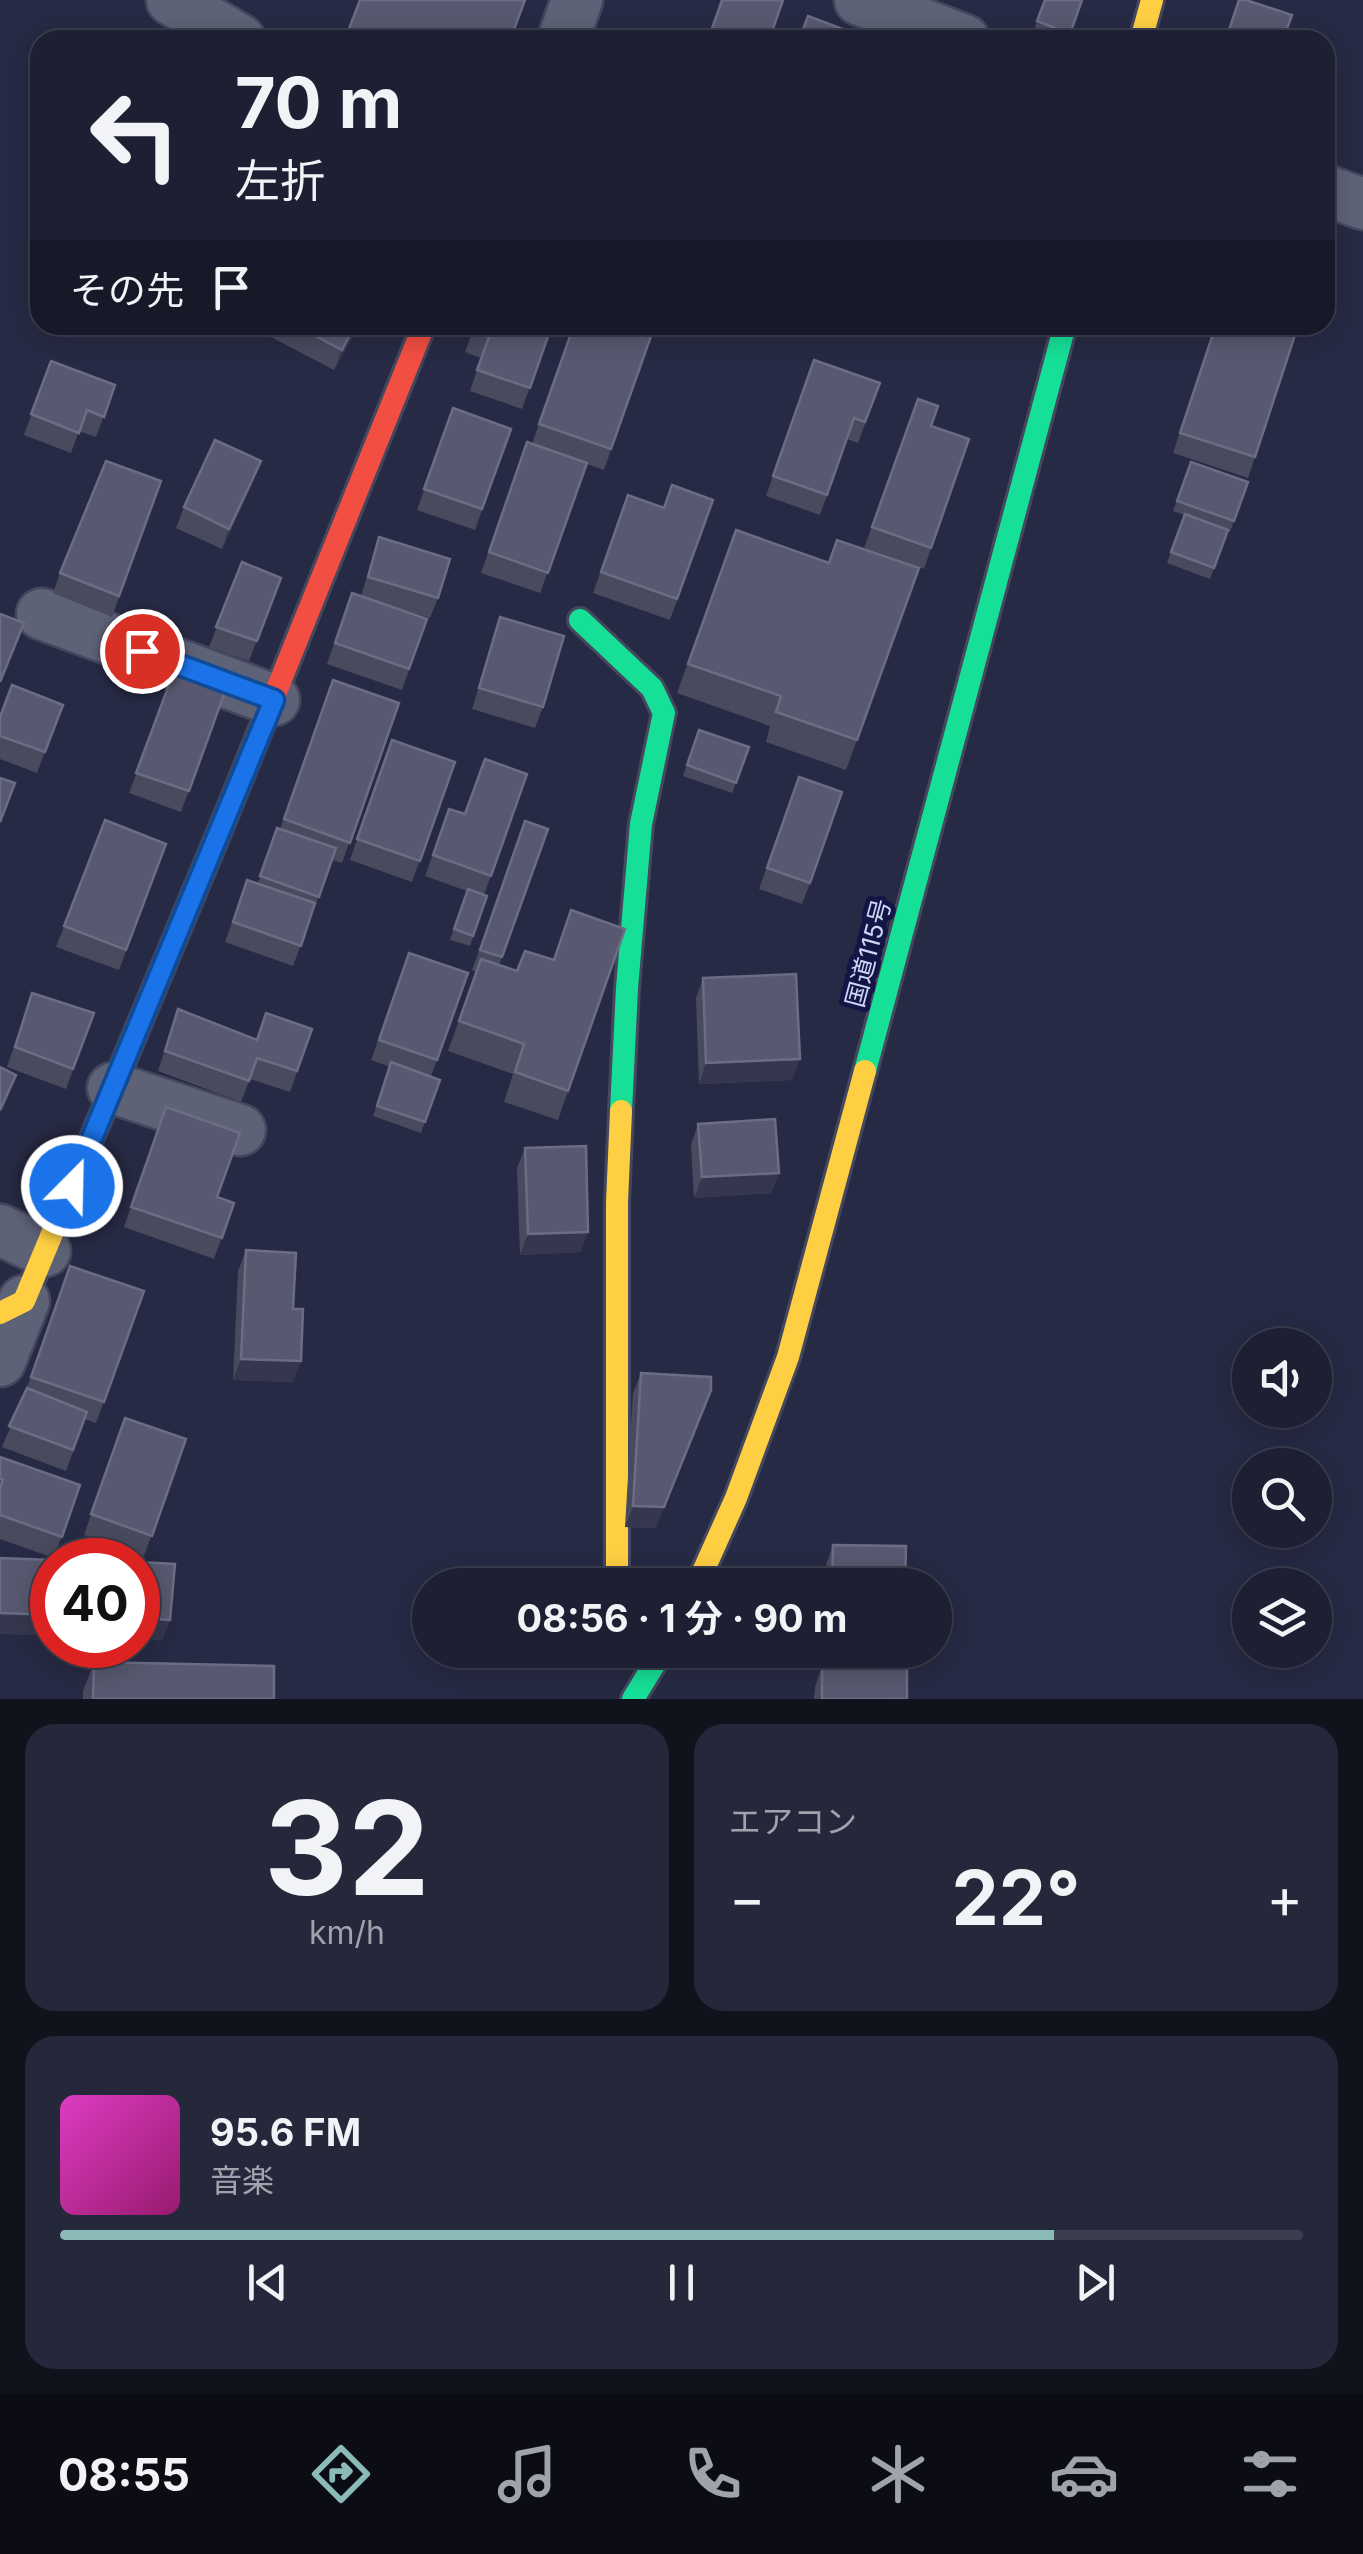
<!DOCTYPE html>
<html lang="ja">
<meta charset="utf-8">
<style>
body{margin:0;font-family:Inter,"Noto Sans JP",sans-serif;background:#25283b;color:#f1f3f6;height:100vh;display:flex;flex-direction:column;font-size:38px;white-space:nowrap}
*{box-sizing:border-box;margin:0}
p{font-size:32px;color:#a0a3ac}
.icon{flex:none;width:55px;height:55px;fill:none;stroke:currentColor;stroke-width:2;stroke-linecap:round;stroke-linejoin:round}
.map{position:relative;height:1699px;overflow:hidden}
.details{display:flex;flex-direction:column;gap:25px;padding:25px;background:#10121c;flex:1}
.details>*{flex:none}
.top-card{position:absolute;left:30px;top:30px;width:1305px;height:305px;border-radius:30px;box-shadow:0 5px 25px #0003,0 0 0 2px #3b3e4e;background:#1d2033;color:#f1f3f6;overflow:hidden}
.controls{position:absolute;left:1232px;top:1328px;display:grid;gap:20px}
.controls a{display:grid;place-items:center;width:100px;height:100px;border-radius:50%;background:#1d2033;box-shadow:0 5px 25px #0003,0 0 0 2px #3b3e4e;font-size:50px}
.speed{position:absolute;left:30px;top:1538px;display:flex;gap:20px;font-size:50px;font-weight:700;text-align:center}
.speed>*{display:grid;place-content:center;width:130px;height:130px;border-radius:50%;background:#1d2033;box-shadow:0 5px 25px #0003,0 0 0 2px #3b3e4e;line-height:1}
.speed .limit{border:15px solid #d22;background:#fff;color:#111}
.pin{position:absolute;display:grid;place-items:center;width:85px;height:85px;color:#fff;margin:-42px;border:5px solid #fff;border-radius:50%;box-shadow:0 2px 10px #0007}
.me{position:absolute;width:110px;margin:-55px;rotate:23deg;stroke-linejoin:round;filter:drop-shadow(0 0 8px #0008)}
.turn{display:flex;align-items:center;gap:35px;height:210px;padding:0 40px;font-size:45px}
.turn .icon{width:130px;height:130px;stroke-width:2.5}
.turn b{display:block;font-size:70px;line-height:85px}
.then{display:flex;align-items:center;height:95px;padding:0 40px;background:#0003;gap:20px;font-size:38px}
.big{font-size:75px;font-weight:700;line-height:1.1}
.details .tile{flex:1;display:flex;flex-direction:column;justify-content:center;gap:15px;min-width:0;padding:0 35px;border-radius:30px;background:#25283b}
.details .dial{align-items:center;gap:0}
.dial b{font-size:130px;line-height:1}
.song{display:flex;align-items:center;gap:30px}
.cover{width:120px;height:120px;border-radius:15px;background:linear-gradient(135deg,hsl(310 70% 55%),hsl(320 70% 35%))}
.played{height:10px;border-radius:5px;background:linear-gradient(90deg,#8bbbb9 80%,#3b3e4e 80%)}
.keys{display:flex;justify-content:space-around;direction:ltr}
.heat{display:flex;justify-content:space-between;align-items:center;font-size:55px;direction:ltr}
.details .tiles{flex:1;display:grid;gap:25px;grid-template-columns:1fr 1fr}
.tile:last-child{grid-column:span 2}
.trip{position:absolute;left:412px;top:1568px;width:540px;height:100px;border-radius:50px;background:#1d2033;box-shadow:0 5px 25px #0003,0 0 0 2px #3b3e4e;font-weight:700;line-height:100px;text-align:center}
.dock{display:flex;height:160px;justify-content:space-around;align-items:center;background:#0c0d14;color:#a0a3ac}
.dock .icon{width:70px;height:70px}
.dock .active{color:#8bbbb9}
.dock b{font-size:45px;color:#f1f3f6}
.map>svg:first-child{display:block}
</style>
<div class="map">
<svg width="1363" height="1699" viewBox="0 0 1363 1699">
<rect width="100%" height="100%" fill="#272a44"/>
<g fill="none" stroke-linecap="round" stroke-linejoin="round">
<defs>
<g id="street">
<path d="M 172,0 L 240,40"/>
<path d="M 860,0 L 964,40"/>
<path d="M 563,40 L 577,0"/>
<path d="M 1325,190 L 1363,204"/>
<path d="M 42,614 L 274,700"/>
<path d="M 113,1088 L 240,1130"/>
<path d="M 0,1230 L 45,1251"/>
<path d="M 0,1361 L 24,1301"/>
</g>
<g id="fast">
<path d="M 580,620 L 652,688 L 664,713 L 641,824 L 627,988 L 621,1111"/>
<path d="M 865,1071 L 1065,325"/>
<path d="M 633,1699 L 663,1650"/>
</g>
<g id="slow">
<path d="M 1141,40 L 1152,0"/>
<path d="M 0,1313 L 24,1301 L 223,823"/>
<path d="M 617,1585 L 617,1202 L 621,1111"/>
<path d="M 697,1585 L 736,1498 L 788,1357 L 865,1071"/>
</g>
<path id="jam" d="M 223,823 L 424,325"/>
</defs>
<use href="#street" stroke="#44475e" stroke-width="55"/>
<use href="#fast" stroke="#44475e" stroke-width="28"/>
<use href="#slow" stroke="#44475e" stroke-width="28"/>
<use href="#jam" stroke="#44475e" stroke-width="28"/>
<use href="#street" stroke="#5e6276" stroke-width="50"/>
<use href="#fast" stroke="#16e098" stroke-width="22"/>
<use href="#slow" stroke="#ffcf43" stroke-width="22"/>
<use href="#jam" stroke="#f24e42" stroke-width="22"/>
</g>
<g fill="#4a4a5f">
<path d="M 360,0 L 510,40 L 345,40 Z"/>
<path d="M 1045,0 L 1082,0 L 1067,40 L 1054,40 L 1033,32 Z"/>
<path d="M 1239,0 L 1283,40 L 1225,40 Z"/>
<path d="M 273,325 L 359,325 L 334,370 L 269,336 Z"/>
<path d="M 475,325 L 552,325 L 522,409 L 470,391 L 481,358 L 465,352 Z"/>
<path d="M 573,325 L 655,325 L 604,470 L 587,464 L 540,593 L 481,573 L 527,442 L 532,444 Z"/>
<path d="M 745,325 L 766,325 L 763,331 L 745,327 Z"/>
<path d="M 1215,325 L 1255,457 L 1248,478 L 1173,453 Z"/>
<path d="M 814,360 L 880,383 L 858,443 L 847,439 L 820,515 L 766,496 Z"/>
<path d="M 51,361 L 115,385 L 96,437 L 79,431 L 71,453 L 24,435 Z"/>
<path d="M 918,399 L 931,426 L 969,439 L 924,569 L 864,548 Z"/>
<path d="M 453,408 L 511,429 L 475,530 L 417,510 Z"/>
<path d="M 261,461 L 253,482 L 222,549 L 176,528 L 184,507 Z"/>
<path d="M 1191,462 L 1248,482 L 1230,532 L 1228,531 L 1210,579 L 1167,563 L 1184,515 L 1173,511 Z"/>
<path d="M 161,481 L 112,617 L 53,593 L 60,573 Z"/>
<path d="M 628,495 L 664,508 L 713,500 L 670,620 L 593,593 Z"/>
<path d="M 736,530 L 829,563 L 919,568 L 846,770 L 766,742 L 770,726 L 677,693 Z"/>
<path d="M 379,537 L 438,598 L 430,618 L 393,607 L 427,619 L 402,690 L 327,664 L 352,593 L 361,596 Z"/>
<path d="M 242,562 L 281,578 L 249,661 L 209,647 Z"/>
<path d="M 500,617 L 543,707 L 535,728 L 472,709 Z"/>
<path d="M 176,666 L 227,686 L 181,812 L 129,793 Z"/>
<path d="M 333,680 L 399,703 L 342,863 L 332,860 L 293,966 L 225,942 L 247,880 L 258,883 L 277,828 L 280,829 Z"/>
<path d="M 63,705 L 37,773 L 0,759 L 0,717 Z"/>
<path d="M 699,730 L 749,747 L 732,793 L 683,776 Z"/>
<path d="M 392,740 L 455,762 L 412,882 L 350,860 Z"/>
<path d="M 527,774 L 484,895 L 487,896 L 470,946 L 450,940 L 467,891 L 425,876 L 449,809 L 465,814 Z"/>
<path d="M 799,777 L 810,883 L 802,904 L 759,889 Z"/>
<path d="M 105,820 L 166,844 L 119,970 L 56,947 Z"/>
<path d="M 525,821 L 548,829 L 499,965 L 517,971 L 553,960 L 625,929 L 558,1120 L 504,1102 L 513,1074 L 448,1051 L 476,972 L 472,970 Z"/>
<path d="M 409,953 L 468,973 L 431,1076 L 440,1080 L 421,1133 L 373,1116 L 390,1067 L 371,1060 Z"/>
<path d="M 703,978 L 792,1080 L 699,1084 L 696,998 Z"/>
<path d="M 32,993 L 94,1013 L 66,1089 L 7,1067 Z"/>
<path d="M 178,1009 L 256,1039 L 312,1029 L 290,1092 L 250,1079 L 241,1102 L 158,1071 Z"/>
<path d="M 166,1107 L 217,1197 L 234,1203 L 214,1259 L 124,1227 Z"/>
<path d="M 698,1124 L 779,1173 L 771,1193 L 694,1198 L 691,1145 Z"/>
<path d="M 525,1148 L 581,1252 L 520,1255 L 517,1168 Z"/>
<path d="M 246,1250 L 293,1309 L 293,1382 L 233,1380 L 238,1271 Z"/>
<path d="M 70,1266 L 144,1291 L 96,1423 L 85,1419 L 66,1471 L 2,1447 L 26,1390 Z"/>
<path d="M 641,1373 L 656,1528 L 625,1527 L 633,1393 Z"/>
<path d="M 125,1418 L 186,1439 L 144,1556 L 84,1535 Z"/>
<path d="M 0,1457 L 80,1485 L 54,1558 L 0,1539 Z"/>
<path d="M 833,1545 L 905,1585 L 825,1585 L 826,1565 Z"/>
<path d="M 823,1650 L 902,1650 L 896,1665 L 823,1664 Z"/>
<path d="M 94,1662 L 274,1699 L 83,1699 L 83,1691 Z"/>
<path d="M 822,1666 L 907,1699 L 814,1699 L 815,1687 Z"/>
</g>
<g fill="#36374e">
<path d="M 355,325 L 359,325 L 334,370 L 342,350 Z"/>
<path d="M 261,461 L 253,482 L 222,549 L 229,529 Z"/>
<path d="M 800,1059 L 792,1080 L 699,1084 L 706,1063 Z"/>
<path d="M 16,1075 L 9,1096 L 0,1115 L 0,1110 Z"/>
<path d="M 779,1173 L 771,1193 L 694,1198 L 702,1177 Z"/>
<path d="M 588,1232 L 581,1252 L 520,1255 L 528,1234 Z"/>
<path d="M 241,1359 L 301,1361 L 293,1382 L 233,1380 Z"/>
<path d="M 703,1411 L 656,1528 L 625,1527 L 633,1506 Z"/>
<path d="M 0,1613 L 52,1615 L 52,1636 L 0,1634 Z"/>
<path d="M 138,1618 L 170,1620 L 162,1641 L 138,1639 Z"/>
<path d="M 828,1650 L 902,1650 L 896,1665 L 823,1664 Z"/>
</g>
<g fill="#585970" stroke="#6b6d85" stroke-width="2.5">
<path d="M 360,0 L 525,0 L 510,40 L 362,40 L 347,34 Z"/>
<path d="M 722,0 L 783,0 L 769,40 L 708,40 Z"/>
<path d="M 1045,0 L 1082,0 L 1070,34 L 1037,21 Z"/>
<path d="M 1239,0 L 1246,0 L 1292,15 L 1283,40 L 1249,40 L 1228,33 Z"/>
<path d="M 808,16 L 864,37 L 862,40 L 799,40 Z"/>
<path d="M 295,325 L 355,325 L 342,350 Z"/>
<path d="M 475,325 L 552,325 L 530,388 L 477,370 L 489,337 L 473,331 Z"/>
<path d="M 574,325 L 655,325 L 611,449 L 539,424 Z"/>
<path d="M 1216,325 L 1298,326 L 1255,457 L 1180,433 Z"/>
<path d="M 814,360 L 880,383 L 865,422 L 854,418 L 827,495 L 773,476 Z"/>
<path d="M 51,361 L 115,385 L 104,417 L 87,410 L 79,433 L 31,414 Z"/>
<path d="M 918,399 L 938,406 L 931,426 L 969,439 L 931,548 L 872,527 Z"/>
<path d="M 453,408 L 511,429 L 482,509 L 424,489 Z"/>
<path d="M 215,440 L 261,461 L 229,529 L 184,507 Z"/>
<path d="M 527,442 L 587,463 L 548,573 L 489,552 Z"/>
<path d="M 106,461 L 161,481 L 119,596 L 60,573 Z"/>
<path d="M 1191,462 L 1248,482 L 1234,521 L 1177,501 Z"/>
<path d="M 672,485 L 713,500 L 677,599 L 601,572 L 628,495 L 664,508 Z"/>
<path d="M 1185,514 L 1228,530 L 1214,568 L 1171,552 Z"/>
<path d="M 736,530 L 829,563 L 837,540 L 919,568 L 857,740 L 776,712 L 781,696 L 688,664 Z"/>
<path d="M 379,537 L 450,559 L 438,598 L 368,577 Z"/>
<path d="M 242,562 L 281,578 L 257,641 L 216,627 Z"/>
<path d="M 352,593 L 427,619 L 409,669 L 335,643 Z"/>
<path d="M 0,614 L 24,623 L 0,682 Z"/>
<path d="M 500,617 L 564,636 L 543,707 L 479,688 Z"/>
<path d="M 176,666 L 227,686 L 189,791 L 136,773 Z"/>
<path d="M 333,680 L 399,703 L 350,843 L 284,819 Z"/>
<path d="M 12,685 L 63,705 L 45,752 L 0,736 L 0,717 Z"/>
<path d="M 699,730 L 749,747 L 736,783 L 687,765 Z"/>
<path d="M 392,740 L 455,762 L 420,861 L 357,839 Z"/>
<path d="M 485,759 L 527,774 L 491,876 L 433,855 L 449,809 L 465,814 Z"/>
<path d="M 799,777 L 842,792 L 810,883 L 767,868 Z"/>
<path d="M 0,778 L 15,783 L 0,822 Z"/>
<path d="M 105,820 L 166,844 L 126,950 L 64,926 Z"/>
<path d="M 525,821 L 548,829 L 502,957 L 480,950 Z"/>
<path d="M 277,828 L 336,848 L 319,897 L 260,876 Z"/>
<path d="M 247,880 L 315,903 L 301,946 L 233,922 Z"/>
<path d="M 468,889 L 487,896 L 473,936 L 454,929 Z"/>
<path d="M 571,910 L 625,929 L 568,1091 L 515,1072 L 524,1044 L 459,1021 L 481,959 L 517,971 L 525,951 L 554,960 Z"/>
<path d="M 409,953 L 468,973 L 437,1060 L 379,1040 Z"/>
<path d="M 796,974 L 800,1059 L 706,1063 L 703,978 Z"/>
<path d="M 32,993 L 94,1013 L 73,1069 L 15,1047 Z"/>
<path d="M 178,1009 L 257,1040 L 266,1013 L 312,1029 L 297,1071 L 257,1058 L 249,1081 L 165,1051 Z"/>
<path d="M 391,1062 L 440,1080 L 425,1122 L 377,1106 Z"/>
<path d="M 0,1067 L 16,1075 L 0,1110 Z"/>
<path d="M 166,1107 L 240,1133 L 217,1197 L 234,1203 L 222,1238 L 131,1207 Z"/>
<path d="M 775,1119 L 779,1173 L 702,1177 L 698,1124 Z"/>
<path d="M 586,1146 L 588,1232 L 528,1234 L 525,1148 Z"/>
<path d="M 246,1250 L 296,1253 L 293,1309 L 303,1309 L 301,1361 L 241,1359 Z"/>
<path d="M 70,1266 L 144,1291 L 104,1402 L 31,1377 Z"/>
<path d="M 641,1373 L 711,1377 L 711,1390 L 664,1507 L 633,1506 Z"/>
<path d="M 27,1388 L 87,1412 L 73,1450 L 9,1426 Z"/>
<path d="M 125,1418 L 186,1439 L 152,1536 L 91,1514 Z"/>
<path d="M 0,1457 L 80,1485 L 62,1537 L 0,1515 L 0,1488 L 3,1480 L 0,1479 Z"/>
<path d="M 833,1545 L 906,1546 L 905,1585 L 832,1585 Z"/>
<path d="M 0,1558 L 52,1560 L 52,1615 L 0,1613 Z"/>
<path d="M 138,1562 L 175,1564 L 170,1620 L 138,1618 Z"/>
<path d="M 94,1662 L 274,1666 L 274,1699 L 93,1699 Z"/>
<path d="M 822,1666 L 907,1667 L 907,1699 L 822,1699 Z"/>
</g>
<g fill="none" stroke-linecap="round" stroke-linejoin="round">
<defs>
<path id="route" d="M 72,1186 L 274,700 L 142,651"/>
</defs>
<use href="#route" stroke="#114b97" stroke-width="25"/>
<use href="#route" stroke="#1a73e8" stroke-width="18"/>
</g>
<g text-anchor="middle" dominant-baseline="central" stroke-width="10" stroke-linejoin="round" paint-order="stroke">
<g font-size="25" fill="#ced7f6" stroke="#121546">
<text transform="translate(868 953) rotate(-75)">国道115号</text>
</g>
</g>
</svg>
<div class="controls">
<a><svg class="icon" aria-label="sound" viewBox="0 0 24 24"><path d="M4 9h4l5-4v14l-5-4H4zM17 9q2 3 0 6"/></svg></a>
<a><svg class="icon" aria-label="search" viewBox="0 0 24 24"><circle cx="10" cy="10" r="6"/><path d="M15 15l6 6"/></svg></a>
<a><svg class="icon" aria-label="layers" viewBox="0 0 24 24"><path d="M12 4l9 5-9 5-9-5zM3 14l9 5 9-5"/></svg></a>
</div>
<div class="speed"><div class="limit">40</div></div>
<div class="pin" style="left:142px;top:651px;background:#d93025"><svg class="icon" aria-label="arrive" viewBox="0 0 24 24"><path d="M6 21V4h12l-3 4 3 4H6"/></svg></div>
<svg class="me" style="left:72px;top:1186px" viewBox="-20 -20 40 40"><circle r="17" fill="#1a73e8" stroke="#fff" stroke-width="3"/><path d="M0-11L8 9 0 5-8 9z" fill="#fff"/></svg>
<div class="trip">08:56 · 1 分 · 90 m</div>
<div class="top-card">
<div class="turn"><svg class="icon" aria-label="left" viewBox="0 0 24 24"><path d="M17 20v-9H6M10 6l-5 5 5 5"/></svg><div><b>70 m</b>左折</div></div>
<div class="then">その先<svg class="icon" aria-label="arrive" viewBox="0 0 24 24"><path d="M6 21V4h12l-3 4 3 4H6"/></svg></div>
</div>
</div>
<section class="details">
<div class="tiles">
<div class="tile dial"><b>32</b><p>km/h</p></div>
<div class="tile"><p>エアコン</p>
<div class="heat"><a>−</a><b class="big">22°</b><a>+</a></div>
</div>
<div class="tile">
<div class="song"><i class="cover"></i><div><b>95.6 FM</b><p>音楽</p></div></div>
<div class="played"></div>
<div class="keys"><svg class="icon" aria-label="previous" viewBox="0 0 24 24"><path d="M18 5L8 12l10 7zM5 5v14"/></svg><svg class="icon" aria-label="pause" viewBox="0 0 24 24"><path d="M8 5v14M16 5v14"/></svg><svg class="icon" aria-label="next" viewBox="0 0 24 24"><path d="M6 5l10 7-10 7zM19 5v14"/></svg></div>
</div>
</div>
</section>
<nav class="dock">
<b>08:55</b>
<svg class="icon active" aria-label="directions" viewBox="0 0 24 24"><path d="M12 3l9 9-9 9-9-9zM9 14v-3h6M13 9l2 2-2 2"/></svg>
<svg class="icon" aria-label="music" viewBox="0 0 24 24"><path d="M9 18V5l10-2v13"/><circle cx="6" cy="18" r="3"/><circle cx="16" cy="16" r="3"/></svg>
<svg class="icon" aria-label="phone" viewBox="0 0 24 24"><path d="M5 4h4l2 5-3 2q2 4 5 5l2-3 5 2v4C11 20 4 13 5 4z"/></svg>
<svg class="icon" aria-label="climate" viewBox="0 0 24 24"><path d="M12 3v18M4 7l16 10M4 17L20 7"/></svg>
<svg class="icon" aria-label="car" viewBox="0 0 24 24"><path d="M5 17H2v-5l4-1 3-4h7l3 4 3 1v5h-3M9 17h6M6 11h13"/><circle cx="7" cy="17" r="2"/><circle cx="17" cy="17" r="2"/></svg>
<svg class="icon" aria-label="filters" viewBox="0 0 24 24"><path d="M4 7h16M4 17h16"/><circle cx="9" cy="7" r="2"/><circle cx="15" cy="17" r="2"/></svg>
</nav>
